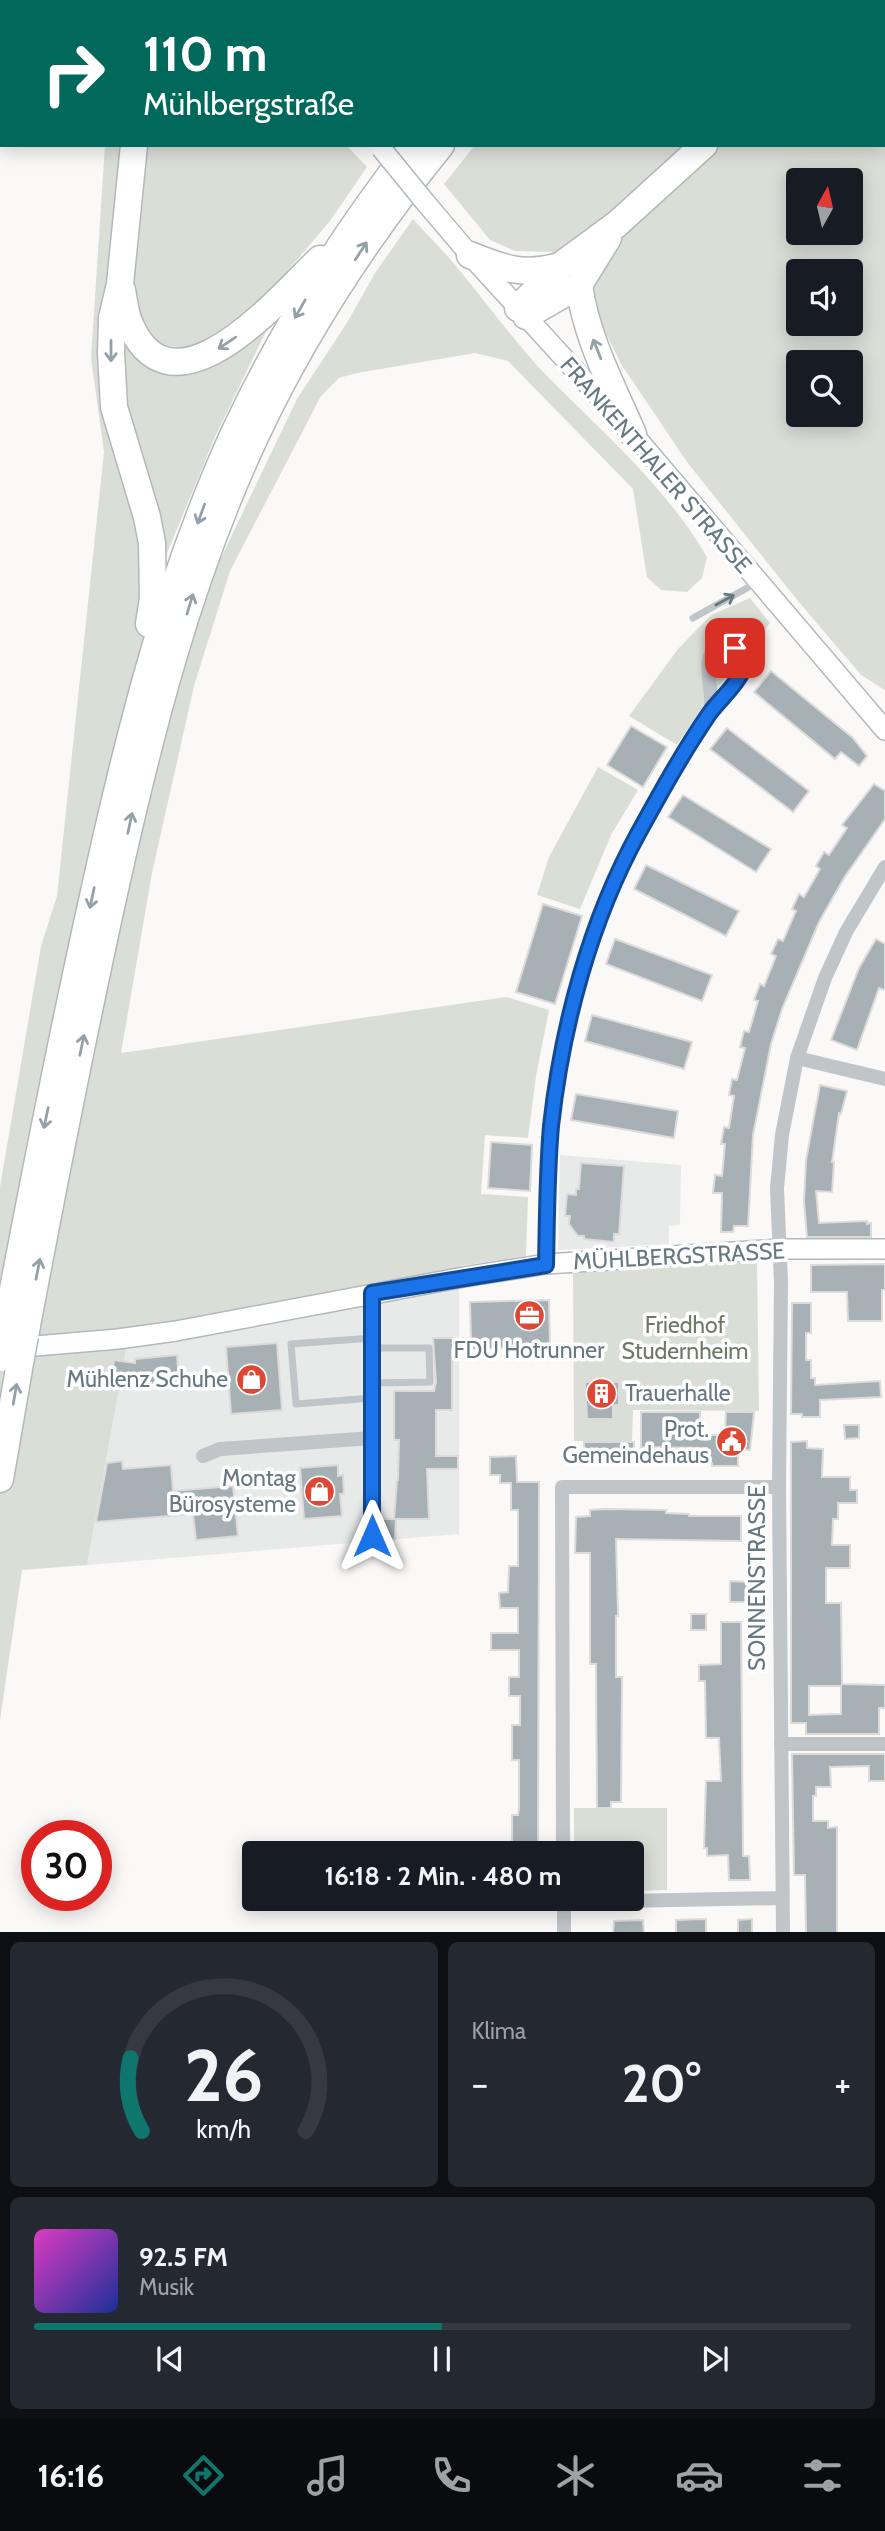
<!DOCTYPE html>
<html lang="de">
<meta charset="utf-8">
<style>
body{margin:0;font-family:Cabin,sans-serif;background:#242831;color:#f1f3f6;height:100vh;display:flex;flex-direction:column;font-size:26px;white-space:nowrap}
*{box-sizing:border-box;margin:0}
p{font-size:23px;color:#9ea1a6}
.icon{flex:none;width:38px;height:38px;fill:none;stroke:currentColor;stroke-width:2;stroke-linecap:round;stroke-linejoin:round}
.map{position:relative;height:1932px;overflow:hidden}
.sheet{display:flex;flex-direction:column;gap:10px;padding:10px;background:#0d0f14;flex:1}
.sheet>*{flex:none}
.banner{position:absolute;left:0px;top:0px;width:886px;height:147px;box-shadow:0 4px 18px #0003;background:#00695c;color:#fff;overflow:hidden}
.needle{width:46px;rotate:8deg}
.controls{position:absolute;left:786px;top:168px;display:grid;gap:14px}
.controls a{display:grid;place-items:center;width:77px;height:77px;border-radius:7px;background:#171b24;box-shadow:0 4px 18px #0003;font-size:35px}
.speed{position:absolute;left:21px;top:1820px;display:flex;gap:14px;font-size:35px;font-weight:700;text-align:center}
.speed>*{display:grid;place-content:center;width:91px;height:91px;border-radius:50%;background:#171b24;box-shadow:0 4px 18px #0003;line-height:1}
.speed .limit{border:10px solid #d22;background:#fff;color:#111}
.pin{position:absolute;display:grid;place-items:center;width:60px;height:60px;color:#fff;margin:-30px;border-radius:14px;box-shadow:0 4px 10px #0006}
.me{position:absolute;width:77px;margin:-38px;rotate:0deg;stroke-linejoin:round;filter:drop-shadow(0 0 5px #0008)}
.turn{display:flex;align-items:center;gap:24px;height:147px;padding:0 28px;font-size:32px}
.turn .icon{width:91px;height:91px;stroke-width:2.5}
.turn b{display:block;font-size:49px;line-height:60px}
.big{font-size:52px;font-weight:700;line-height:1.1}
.sheet .card{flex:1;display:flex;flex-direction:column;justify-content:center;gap:10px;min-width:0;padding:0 24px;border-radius:10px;background:#242831}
.sheet .dial{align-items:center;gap:0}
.dial svg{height:182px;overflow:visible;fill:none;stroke:#363941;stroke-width:7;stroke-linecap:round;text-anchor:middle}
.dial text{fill:#f1f3f6;stroke:none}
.song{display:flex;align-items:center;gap:21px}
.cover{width:84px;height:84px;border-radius:10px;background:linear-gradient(135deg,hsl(310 70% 55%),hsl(230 70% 35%))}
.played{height:7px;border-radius:4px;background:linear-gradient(90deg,#0f766e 50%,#363941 50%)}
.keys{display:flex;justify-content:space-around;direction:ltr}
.heat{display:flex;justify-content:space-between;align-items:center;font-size:38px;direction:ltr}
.sheet .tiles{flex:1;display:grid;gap:10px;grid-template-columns:1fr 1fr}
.card:last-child{grid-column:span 2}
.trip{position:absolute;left:242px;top:1841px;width:402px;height:70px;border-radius:7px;background:#171b24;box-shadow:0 4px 18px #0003;font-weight:700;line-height:70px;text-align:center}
.tab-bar{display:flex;height:112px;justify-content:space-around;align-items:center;background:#090b0e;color:#9ea1a6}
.tab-bar .icon{width:49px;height:49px}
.tab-bar .selected{color:#0f766e}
.tab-bar b{font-size:32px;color:#f1f3f6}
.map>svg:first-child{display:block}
</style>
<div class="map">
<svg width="885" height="1933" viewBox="0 0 885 1933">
<rect width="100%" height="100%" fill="#faf9f8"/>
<g fill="#e8e9e9">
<path d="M 560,1155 L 681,1165 L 680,1225 L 669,1226 L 669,1244 L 558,1250 Z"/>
<path d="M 459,1288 L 459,1534 L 87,1565 L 127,1345 Z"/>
</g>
<g fill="#daded7" fill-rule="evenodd">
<path d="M 633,0 L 885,0 L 885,690 L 861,675 L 798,601 L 687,462 L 621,364 L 602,325 L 590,288 L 552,252 L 515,251 L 490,240 L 444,184 L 475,145 L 884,145 L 884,2 L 631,2 ZM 798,180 L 850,180 L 850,233 L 798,233 ZM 798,271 L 850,271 L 850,324 L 798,324 ZM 798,362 L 850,362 L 850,415 L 798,415 Z"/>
<path d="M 105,145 L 125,145 L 102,374 L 184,653 L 219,562 L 297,399 L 348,321 L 375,273 L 413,219 C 427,235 443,250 456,266 C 487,303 515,343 548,377 C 604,433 667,488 707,557 L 702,578 L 687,592 L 661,590 L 647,577 L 633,489 L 508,361 L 475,353 L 357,373 L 339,378 L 321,396 L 230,571 L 194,686 L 152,873 L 121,1053 L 506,997 L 549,1010 L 536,1076 L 528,1138 L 485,1135 L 481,1194 L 528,1197 L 526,1256 L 460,1266 L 459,1288 L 127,1345 L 87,1565 L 22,1570 L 0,1720 L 0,1187 L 41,946 L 57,896 L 104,452 L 91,358 Z"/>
<path d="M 147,145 L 346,145 L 367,167 L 330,221 L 284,275 L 243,317 L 208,344 L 172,351 L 156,342 L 137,320 L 132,293 Z"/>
<path d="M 270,323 L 215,437 L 165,558 C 164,538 162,519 156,500 C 146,468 132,439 126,407 C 121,382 123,356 124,331 L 154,365 Z"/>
<path d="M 750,598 L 770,623 L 703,706 L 677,745 L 629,716 L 678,649 L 711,615 Z"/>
<path d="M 598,767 L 638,790 L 611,835 L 580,909 L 537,895 L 549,857 Z"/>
<path d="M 757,1262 L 759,1411 L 633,1410 L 632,1441 L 574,1441 L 573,1273 Z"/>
<path d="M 667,1808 L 667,1890 L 632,1891 L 632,1853 L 574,1853 L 574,1808 Z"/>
</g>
<g fill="#a6b0b5" stroke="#dcdbda" stroke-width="2" fill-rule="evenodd">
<path d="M 771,671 L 853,738 L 867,756 L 859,766 L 841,752 L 835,759 L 754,692 Z"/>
<path d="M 631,726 L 667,747 L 643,787 L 607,765 Z"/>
<path d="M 727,728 L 809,791 L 793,812 L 710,749 Z"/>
<path d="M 874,784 L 885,791 L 885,819 L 844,878 L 819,922 L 782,1009 L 771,1044 L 753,1135 L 748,1226 L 734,1226 L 733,1232 L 721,1232 L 722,1193 L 713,1193 L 715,1175 L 722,1176 L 725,1144 L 721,1144 L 724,1127 L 729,1128 L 734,1096 L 729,1095 L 732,1079 L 737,1080 L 745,1048 L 740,1047 L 744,1031 L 749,1032 L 758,1001 L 754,1000 L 760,984 L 764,986 L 776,956 L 771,954 L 778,939 L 783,941 L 796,911 L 792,909 L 799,894 L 804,897 L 820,869 L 816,866 L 824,852 L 829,855 L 847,828 L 842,825 Z"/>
<path d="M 683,795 L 771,849 L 756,872 L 668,817 Z"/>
<path d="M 646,865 L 739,911 L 726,936 L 634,889 Z"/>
<path d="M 543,904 L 582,916 L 555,1004 L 516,992 Z"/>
<path d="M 615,939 L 712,975 L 702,1001 L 606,964 Z"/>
<path d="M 876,939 L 885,944 L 885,990 L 879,988 L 857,1050 L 831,1040 L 859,968 Z"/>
<path d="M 592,1015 L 692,1042 L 684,1069 L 585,1041 Z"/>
<path d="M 820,1085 L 847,1091 L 841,1114 L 839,1113 L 832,1162 L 834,1162 L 832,1192 L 816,1191 L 819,1223 L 867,1221 L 867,1224 L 871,1223 L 871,1237 L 807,1237 L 804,1201 L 806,1160 Z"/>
<path d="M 576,1094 L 678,1111 L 674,1138 L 571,1120 Z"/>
<path d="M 491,1142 L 532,1145 L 530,1191 L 488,1188 Z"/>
<path d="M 581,1163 L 624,1166 L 619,1234 L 614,1234 L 614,1242 L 584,1239 L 584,1236 L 578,1236 L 569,1224 L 570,1216 L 565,1216 L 567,1194 L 576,1195 L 576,1189 L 579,1189 Z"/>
<path d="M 885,1264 L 885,1290 L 882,1290 L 882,1321 L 848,1321 L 847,1292 L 811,1292 L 811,1265 Z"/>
<path d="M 549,1300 L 550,1347 L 452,1350 L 452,1410 L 436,1410 L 436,1456 L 458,1456 L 458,1469 L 427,1469 L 429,1519 L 396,1519 L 395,1539 L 382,1539 L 383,1519 L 394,1519 L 397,1480 L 398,1480 L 399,1440 L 394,1440 L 394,1391 L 434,1391 L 436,1382 L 433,1338 L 471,1338 L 470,1302 Z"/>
<path d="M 792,1303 L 811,1303 L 811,1333 L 806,1333 L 806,1360 L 811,1360 L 811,1378 L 815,1378 L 815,1385 L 880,1381 L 881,1397 L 820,1400 L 820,1417 L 802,1417 L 802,1414 L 791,1414 Z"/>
<path d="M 277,1343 L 282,1410 L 231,1414 L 226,1347 Z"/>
<path d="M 177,1355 L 179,1383 L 137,1386 L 137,1380 L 111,1375 L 114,1360 L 135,1363 L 135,1359 Z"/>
<path d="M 585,1382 L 619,1382 L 619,1405 L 613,1405 L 613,1419 L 587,1419 Z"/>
<path d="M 641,1412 L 700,1412 L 700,1435 L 725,1435 L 726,1412 L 754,1412 L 750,1450 L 738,1449 L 738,1466 L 712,1466 L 712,1463 L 707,1463 L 707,1448 L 641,1447 Z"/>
<path d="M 844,1425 L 859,1425 L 859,1438 L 845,1439 Z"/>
<path d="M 807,1441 L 807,1448 L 823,1449 L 822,1477 L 850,1477 L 850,1490 L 857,1490 L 857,1503 L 838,1503 L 838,1519 L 833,1519 L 832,1545 L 850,1545 L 850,1568 L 826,1568 L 826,1603 L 841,1603 L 842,1684 L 885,1685 L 885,1708 L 879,1708 L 879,1734 L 806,1734 L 806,1723 L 791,1723 L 791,1442 ZM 809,1686 L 841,1686 L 841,1714 L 809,1715 Z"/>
<path d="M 584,1442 L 634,1442 L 634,1463 L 584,1462 Z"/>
<path d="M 516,1456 L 517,1482 L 539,1482 L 538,1853 L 512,1853 L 512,1815 L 518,1815 L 519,1808 L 519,1760 L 512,1760 L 512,1725 L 520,1725 L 520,1696 L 509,1696 L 509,1677 L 519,1677 L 519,1650 L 491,1650 L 491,1633 L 518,1633 L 518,1608 L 500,1608 L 499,1593 L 508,1592 L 509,1566 L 518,1566 L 518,1510 L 511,1510 L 511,1483 L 500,1483 L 500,1475 L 490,1475 L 490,1457 Z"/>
<path d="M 122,1461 L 123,1469 L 171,1465 L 173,1491 L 233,1486 L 238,1536 L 196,1540 L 193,1514 L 96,1522 L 107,1463 Z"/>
<path d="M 338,1465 L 338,1476 L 343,1475 L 344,1494 L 340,1494 L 342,1516 L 304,1519 L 300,1468 Z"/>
<path d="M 605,1509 L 666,1510 L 666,1513 L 689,1514 L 689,1516 L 741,1516 L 741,1541 L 616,1539 L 618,1616 L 616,1616 L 616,1677 L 622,1677 L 621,1802 L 611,1802 L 611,1808 L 597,1808 L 596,1664 L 590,1664 L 590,1553 L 575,1553 L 576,1517 L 590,1516 L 590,1510 Z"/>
<path d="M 730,1581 L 747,1582 L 746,1602 L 730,1602 Z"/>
<rect x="691" y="1614" width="15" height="16"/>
<path d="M 721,1622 L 741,1622 L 743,1856 L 749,1856 L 750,1880 L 729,1880 L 728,1855 L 707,1856 L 707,1848 L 704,1848 L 706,1781 L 721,1781 L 720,1760 L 719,1738 L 706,1738 L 705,1681 L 699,1681 L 699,1665 L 721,1664 Z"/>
<path d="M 792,1754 L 885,1754 L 885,1781 L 869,1781 L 869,1766 L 830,1767 L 831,1787 L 816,1787 L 816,1796 L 813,1796 L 813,1821 L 828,1821 L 828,1828 L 837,1827 L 837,1933 L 806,1933 L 805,1875 L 794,1875 Z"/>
<path d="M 706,1919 L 706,1933 L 676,1933 L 676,1920 Z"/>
<path d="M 752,1919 L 752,1933 L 738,1933 L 738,1920 Z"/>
<path d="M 643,1920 L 644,1933 L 613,1933 L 614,1921 Z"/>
</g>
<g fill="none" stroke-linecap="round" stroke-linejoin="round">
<defs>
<g id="secondary">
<path d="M 262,0 L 263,2"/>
<path d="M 425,202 L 470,255 L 633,434 L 885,730"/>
<path d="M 12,1348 L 118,1339 L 176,1331 L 464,1277 L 546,1264 L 780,1249 L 885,1249"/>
</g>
<g id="highway">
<path d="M 243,0 L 248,2"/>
<path d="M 784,0 L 784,2"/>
<path d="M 175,2 L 178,0"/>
<path d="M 547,2 L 549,0"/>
<path d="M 578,2 L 580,0"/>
<path d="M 605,2 L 608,0"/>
<path d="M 809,2 L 809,0"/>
<path d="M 134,145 L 120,284 L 112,318 L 111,353 L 114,407 L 147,517 L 152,543 L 153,598 L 149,624"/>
<path d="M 470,255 C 504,269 524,276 560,266"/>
<path d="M 579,285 C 586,337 612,386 633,434"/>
<path d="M 122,290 C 124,300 125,312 129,322 C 172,426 279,298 320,259"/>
<path d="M 518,308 L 560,266 L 617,224 L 704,145"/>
<path d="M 526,316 L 579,285 L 608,238"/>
<path d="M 25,1336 C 53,1187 82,1038 115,889 C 149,736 188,580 255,437 C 304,332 368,235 441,145"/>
<path d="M 4,1337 C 32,1188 61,1040 94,892 C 129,733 168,575 237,427 C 284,327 345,233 413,145"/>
<path d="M 0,1479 L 21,1357"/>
</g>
</defs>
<use href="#secondary" stroke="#b1b9bd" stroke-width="22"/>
<use href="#highway" stroke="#b3b8bb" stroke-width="29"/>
<g stroke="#bfc5c8" stroke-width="7">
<path d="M 693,618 L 756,583"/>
<path d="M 372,1338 L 291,1344 L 296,1404 L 372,1398"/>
<path d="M 372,1383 L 430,1382 L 429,1348 L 373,1348"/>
</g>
<g stroke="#bfc5c8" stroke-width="14">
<path d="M 797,1058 L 885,1079"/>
<path d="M 546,1264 C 547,1218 547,1172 551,1126 C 560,1043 581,957 615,880 C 631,845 650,810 669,777 C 678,762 709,723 711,709 C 713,695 705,668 710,656 C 718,641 745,646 744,664 C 743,677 720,701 711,711"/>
<path d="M 372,1293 L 372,1536"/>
<path d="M 203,1456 L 220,1449 L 372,1438"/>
<path d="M 781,1744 L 885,1744"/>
<path d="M 563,1853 L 562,1487 L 779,1487"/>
<path d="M 564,1899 L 564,1933"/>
<path d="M 471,1904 L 782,1898"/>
<path d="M 783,1933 L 779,1487 L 781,1282 L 777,1188 L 782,1135 L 797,1058 L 825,978 L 846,932 L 885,867"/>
</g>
<use href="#secondary" stroke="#fff" stroke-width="19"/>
<use href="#highway" stroke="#fff" stroke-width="26"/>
<defs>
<path id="secondary-bridge" d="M 381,148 L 425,202"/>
<g id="highway-bridge">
<path d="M 21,1357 L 25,1336"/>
<path d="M 0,1358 L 4,1337"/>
</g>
</defs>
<use href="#secondary-bridge" stroke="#b1b9bd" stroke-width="22" stroke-linecap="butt"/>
<use href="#highway-bridge" stroke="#b3b8bb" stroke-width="29" stroke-linecap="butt"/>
<use href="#secondary-bridge" stroke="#fff" stroke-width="19"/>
<use href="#highway-bridge" stroke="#fff" stroke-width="26"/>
</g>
<defs><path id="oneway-shaft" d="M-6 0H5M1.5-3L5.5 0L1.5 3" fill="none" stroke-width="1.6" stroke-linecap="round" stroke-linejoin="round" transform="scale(1.75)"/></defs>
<g stroke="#94a1a8">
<use href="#oneway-shaft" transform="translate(361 251) rotate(-57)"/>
<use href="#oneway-shaft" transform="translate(300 309) rotate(120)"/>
<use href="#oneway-shaft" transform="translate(227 343) rotate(146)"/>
<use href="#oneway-shaft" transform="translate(597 349) rotate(-112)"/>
<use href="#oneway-shaft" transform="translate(111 351) rotate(90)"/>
<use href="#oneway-shaft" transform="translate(201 514) rotate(110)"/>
<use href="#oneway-shaft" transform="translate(190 604) rotate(-73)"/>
<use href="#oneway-shaft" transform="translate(130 823) rotate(-78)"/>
<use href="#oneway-shaft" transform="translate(92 898) rotate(102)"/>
<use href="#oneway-shaft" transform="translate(82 1045) rotate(-78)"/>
<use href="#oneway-shaft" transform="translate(46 1118) rotate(102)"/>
<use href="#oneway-shaft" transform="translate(38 1269) rotate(-79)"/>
<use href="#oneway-shaft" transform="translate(15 1394) rotate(-80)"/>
</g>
<use stroke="#667982" href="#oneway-shaft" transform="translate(725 600) rotate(-29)"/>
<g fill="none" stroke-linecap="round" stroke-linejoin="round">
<defs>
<path id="route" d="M 372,1536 L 372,1293 L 546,1265 C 547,1219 547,1172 551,1126 C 562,1026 590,921 639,832 C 661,792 683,752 709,714 C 719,700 735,687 742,672 C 746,661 742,655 735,648"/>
</defs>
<use href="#route" stroke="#114b97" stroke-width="18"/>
<use href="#route" stroke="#1a73e8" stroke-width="12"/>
</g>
<defs>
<symbol id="office-disc" viewBox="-11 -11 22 22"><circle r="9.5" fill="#de4733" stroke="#fff"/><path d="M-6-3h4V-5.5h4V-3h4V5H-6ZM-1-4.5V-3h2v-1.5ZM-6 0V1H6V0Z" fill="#fff"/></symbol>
<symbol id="shop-disc" viewBox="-11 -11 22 22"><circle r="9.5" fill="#de4733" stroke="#fff"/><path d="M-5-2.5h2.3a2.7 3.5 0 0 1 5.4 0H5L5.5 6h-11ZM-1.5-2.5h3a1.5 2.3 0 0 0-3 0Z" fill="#fff"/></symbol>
<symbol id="building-disc" viewBox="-11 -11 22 22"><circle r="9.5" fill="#de4733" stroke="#fff"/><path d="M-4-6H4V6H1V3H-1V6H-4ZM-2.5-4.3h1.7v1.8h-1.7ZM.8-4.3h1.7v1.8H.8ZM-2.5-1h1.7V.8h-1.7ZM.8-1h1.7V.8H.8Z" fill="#fff"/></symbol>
<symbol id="civic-disc" viewBox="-11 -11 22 22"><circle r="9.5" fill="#de4733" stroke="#fff"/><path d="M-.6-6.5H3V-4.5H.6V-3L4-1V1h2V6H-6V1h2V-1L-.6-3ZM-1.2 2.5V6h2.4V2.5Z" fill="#fff"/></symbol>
</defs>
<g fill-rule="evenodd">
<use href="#office-disc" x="512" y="1298" width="35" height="35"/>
<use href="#shop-disc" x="234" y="1362" width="35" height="35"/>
<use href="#building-disc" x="584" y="1376" width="35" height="35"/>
<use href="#civic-disc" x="714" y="1424" width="35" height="35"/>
<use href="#shop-disc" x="302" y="1474" width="35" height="35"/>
</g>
<g text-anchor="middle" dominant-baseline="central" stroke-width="7" stroke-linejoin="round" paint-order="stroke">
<g font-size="23" fill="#667982" stroke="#fff">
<text transform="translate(656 465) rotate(49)">FRANKENTHALER STRASSE</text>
<text transform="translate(679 1256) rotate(-3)">MÜHLBERGSTRASSE</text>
<text transform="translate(757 1578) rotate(-90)">SONNENSTRASSE</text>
</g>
<g font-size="23" fill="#6b7a64" stroke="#fff">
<text x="685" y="1325">Friedhof<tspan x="685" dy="26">Studernheim</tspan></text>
</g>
<g font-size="23" fill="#667982" stroke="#fff" text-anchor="end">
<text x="529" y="1350" text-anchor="middle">FDU Hotrunner</text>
<text x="228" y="1379">Mühlenz Schuhe</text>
<text x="625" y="1393" text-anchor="start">Trauerhalle</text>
<text x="709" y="1429">Prot.<tspan x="709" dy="26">Gemeindehaus</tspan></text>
<text x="296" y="1478">Montag<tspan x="296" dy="26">Bürosysteme</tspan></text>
</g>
</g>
</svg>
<div class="controls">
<a><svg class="needle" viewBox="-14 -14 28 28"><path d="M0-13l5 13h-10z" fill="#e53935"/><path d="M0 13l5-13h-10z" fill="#9ea1a6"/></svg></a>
<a><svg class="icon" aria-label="sound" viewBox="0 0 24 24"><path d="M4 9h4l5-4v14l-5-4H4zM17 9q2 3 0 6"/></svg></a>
<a><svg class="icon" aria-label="search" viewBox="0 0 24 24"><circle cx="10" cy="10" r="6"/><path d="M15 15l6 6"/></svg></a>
</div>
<div class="speed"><div class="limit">30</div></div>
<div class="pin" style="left:735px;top:648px;background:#d93025"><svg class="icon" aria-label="arrive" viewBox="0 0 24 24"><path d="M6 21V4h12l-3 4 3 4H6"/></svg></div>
<svg class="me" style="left:372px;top:1536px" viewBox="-20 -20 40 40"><path d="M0-17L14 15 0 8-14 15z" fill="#1a73e8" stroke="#fff" stroke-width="4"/></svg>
<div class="trip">16:18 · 2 Min. · 480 m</div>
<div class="banner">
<div class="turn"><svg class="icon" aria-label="right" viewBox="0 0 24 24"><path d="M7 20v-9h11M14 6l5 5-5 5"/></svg><div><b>110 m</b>Mühlbergstraße</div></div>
</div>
</div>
<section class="sheet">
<div class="tiles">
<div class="card dial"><svg viewBox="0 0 100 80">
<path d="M14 69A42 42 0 1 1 86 69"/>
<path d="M14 69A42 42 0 0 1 9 37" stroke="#0f766e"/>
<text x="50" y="56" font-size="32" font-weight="700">26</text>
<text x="50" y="72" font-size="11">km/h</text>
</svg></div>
<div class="card"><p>Klima</p>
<div class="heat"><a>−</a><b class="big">20°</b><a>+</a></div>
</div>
<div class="card">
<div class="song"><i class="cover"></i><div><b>92.5 FM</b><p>Musik</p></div></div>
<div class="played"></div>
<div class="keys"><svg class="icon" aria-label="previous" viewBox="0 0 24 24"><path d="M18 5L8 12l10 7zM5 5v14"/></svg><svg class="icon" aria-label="pause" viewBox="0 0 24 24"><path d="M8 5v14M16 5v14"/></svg><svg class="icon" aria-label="next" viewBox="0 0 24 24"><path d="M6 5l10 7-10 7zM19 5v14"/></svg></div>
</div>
</div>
</section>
<nav class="tab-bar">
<b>16:16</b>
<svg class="icon selected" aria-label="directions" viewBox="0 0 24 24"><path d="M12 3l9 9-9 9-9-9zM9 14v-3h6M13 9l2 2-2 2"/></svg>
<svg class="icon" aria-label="music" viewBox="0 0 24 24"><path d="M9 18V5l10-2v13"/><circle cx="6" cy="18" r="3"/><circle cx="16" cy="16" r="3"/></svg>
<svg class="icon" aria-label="phone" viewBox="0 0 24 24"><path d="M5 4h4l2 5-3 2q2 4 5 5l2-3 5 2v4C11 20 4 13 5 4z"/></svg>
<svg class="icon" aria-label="climate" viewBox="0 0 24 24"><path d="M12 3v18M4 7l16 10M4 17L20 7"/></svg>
<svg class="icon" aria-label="car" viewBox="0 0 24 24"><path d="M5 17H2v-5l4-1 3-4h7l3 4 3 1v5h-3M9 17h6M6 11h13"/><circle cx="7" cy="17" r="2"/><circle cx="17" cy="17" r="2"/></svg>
<svg class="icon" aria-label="filters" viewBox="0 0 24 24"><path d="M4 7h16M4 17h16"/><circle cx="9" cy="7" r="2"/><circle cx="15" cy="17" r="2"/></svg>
</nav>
